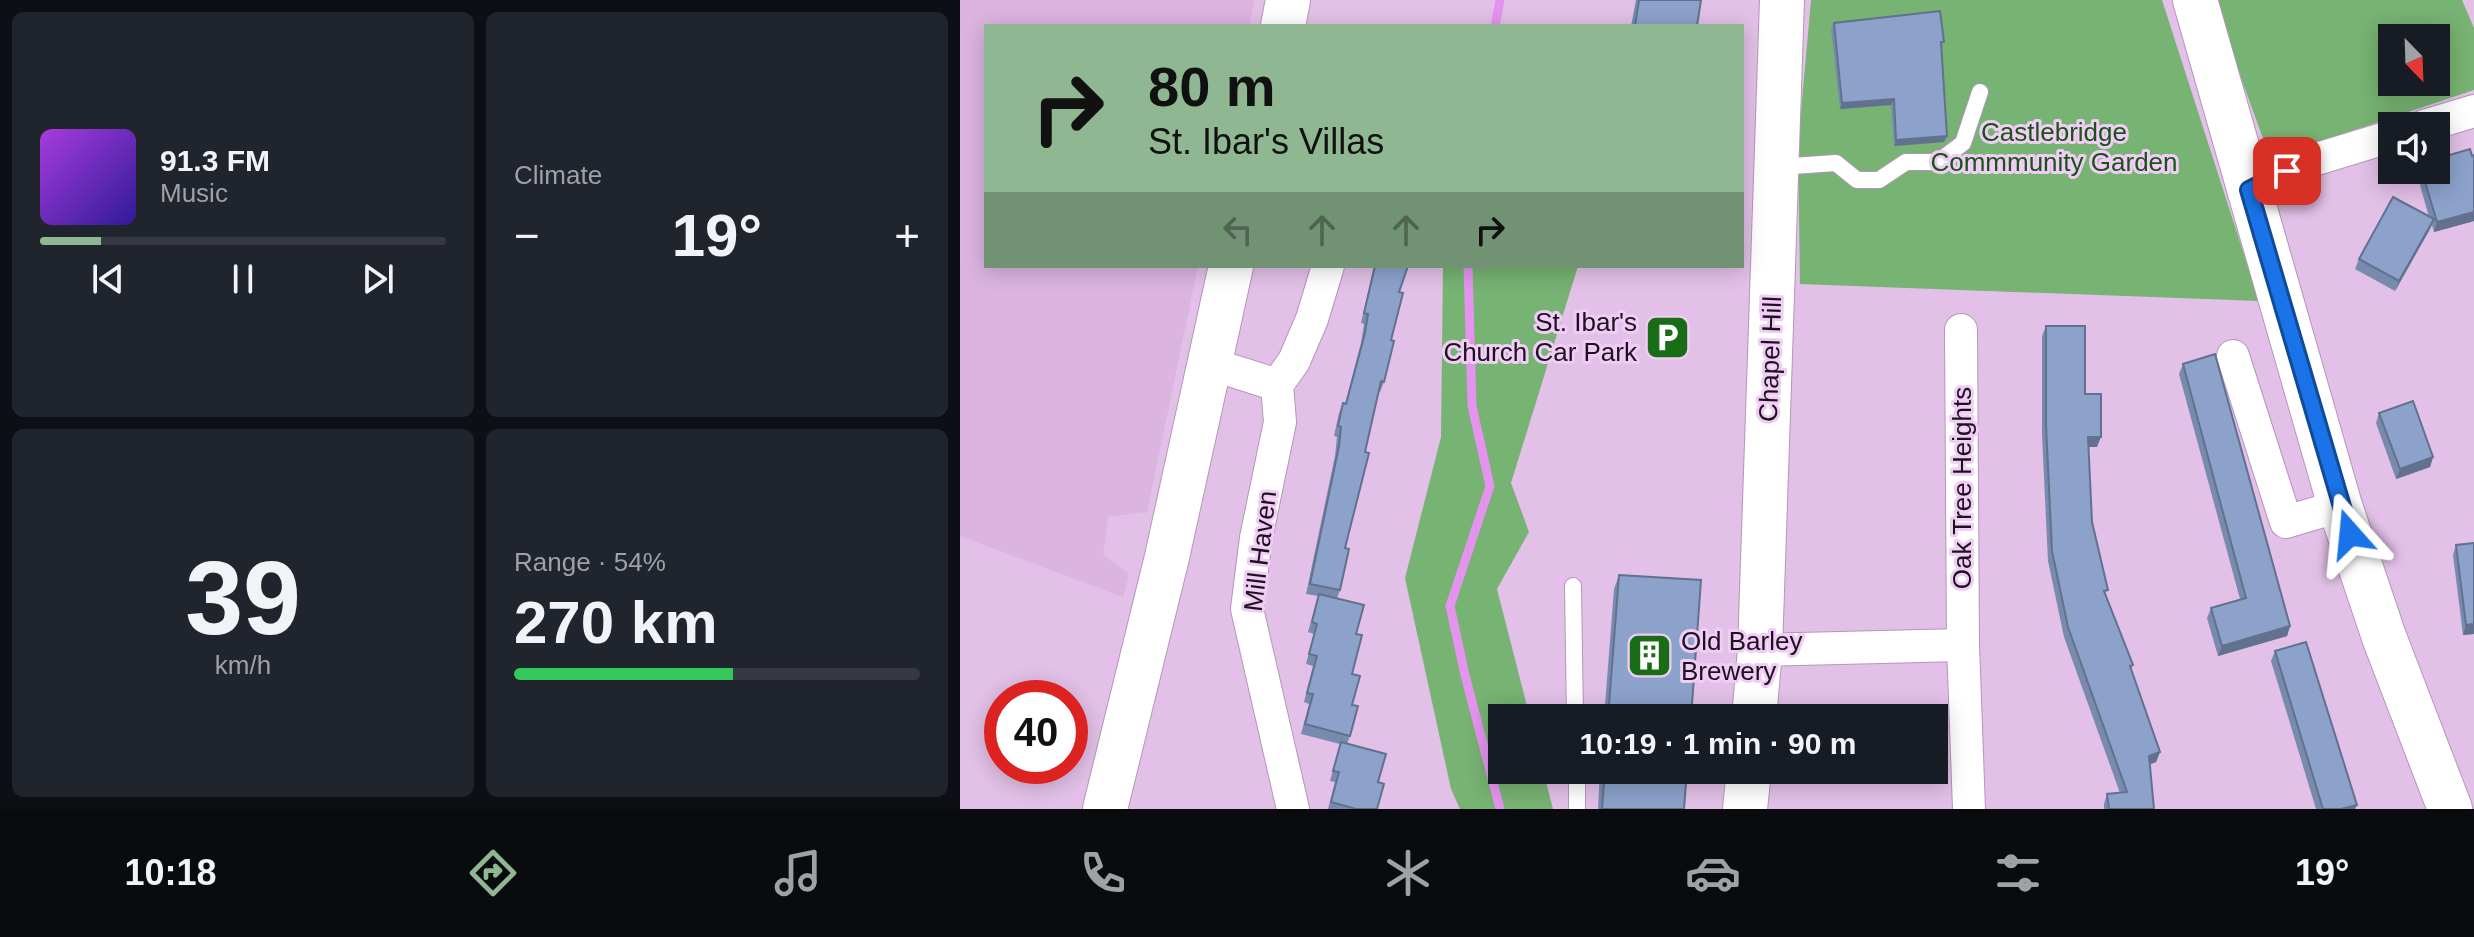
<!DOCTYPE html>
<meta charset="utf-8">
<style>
body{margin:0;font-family:Helvetica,sans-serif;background:#20242c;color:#f1f3f6;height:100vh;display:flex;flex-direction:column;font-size:30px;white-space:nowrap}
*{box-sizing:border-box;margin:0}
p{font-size:26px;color:#9ea1a6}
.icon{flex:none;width:44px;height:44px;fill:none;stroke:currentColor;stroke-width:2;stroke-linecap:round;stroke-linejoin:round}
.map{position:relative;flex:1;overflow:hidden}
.details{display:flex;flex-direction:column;gap:12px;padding:12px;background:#0d0f14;width:960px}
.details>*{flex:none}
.guide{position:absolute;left:24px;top:24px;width:760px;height:244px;border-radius:0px;box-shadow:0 4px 20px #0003;background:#8fb791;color:#111;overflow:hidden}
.needle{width:52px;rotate:157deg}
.tools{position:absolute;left:1418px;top:24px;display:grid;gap:16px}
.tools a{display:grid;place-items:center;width:72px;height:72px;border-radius:0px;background:#171b24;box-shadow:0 4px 20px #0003;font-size:40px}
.speed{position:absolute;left:24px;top:680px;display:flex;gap:16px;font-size:40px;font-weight:700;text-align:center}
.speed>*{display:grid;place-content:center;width:104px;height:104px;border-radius:50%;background:#171b24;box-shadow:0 4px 20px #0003;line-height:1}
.speed .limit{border:12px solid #d22;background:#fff;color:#111}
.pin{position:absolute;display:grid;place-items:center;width:68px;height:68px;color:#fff;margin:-34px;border-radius:16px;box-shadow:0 4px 12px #0006}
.me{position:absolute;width:88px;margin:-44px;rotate:342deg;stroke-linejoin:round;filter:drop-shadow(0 0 6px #0008)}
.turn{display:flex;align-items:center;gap:28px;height:168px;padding:0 32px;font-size:36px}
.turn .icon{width:104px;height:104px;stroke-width:2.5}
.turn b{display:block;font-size:56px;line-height:68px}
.lanes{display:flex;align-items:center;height:76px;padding:0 32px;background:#0003;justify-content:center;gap:40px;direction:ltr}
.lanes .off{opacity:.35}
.big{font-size:60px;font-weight:800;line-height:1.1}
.details .tile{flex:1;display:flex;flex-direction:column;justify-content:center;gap:12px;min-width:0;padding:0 28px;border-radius:12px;background:#20242c}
.details .dial{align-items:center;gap:0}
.dial b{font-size:104px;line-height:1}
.song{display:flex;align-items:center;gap:24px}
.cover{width:96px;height:96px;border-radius:12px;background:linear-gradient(135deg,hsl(280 70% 55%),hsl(250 70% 35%))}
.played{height:8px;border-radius:4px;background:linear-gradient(90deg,#8fb791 15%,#363941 15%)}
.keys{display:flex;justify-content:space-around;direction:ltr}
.heat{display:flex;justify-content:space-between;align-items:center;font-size:44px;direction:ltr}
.charge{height:12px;border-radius:6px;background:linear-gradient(90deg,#34c759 54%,#363941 0)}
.details .tiles{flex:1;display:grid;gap:12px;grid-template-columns:repeat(2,1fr)}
.trip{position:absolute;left:528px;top:704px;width:460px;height:80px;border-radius:0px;background:#171b24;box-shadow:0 4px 20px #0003;font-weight:800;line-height:80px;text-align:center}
.tabs{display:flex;height:128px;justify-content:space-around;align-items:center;background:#090b0e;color:#9ea1a6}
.tabs .icon{width:56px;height:56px}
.tabs .on{color:#8fb791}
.tabs b{font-size:36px;color:#f1f3f6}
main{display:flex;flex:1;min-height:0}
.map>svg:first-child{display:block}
</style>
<main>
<section class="details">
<div class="tiles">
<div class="tile">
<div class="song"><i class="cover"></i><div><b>91.3 FM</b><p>Music</p></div></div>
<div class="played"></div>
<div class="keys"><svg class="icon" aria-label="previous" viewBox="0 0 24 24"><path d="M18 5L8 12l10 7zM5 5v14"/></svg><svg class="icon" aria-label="pause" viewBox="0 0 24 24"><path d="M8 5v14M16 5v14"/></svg><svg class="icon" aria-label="next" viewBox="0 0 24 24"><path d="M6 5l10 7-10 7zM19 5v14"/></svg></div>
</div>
<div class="tile"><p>Climate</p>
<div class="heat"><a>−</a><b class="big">19°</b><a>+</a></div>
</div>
<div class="tile dial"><b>39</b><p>km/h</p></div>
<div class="tile"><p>Range · 54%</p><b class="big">270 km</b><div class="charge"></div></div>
</div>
</section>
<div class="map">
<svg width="1514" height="809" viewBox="0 0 1514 809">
<rect width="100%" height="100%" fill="#e2c0e7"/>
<path fill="#dbb4e0" d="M 0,0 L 294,0 L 289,26 L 26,26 L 26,266 L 238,266 L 187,512 L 148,517 L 143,555 L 169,573 L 163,597 L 0,536 Z"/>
<g fill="#77b372" fill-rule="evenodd">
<path d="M 851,0 L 1202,0 L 1299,301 L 840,284 L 838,145 Z"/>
<path d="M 1253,0 L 1502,0 L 1514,28 L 1514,90 L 1310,158 ZM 1432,38 L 1476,38 L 1476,82 L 1432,82 Z"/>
<path d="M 483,266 L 618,266 L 551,483 L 569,532 L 537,589 L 570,718 L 542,718 L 542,770 L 583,770 L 593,809 L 500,809 L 491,789 L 445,578 L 481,437 Z"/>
</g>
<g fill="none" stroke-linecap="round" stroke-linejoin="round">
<g stroke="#e493ee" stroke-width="9">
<path d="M 535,26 L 540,0"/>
<path d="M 508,266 L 512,406 L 530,486 L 490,606 L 505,675 L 540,809"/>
</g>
<defs>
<g id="lane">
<path d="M 818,167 L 876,163 L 897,180 L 919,180 L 946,162 L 978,162 L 1003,143 L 1020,92"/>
<path d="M 613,586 L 615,718"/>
<path d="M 617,770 L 617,809"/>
</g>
<g id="street">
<path d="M 1464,126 L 1514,111"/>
<path d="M 1289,190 L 1347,162 L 1432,136"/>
<path d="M 1001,330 L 1003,645 L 1009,809"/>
<path d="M 1273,356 L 1326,522 L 1380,506"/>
<path d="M 248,363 L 317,385"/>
<path d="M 800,650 L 1003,645"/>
<path d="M 333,809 L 287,609 L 296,538 L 320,422 L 317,385 L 334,361 L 352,319 L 368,266"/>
</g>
<g id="secondary">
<path d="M 1235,0 L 1380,506 L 1424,637 L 1490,809"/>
<path d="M 323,26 L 328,0"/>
<path d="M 794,718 L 800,650 L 822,0"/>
<path d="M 145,809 L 207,557 L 271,266"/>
<path d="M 785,809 L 789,770"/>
</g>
</defs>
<use href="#lane" stroke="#b695bb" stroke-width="18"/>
<use href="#street" stroke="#b695bb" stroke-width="34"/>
<use href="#secondary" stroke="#b695bb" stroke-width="46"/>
<use href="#lane" stroke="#fff" stroke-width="16"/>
<use href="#street" stroke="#fff" stroke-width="32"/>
<use href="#secondary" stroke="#fff" stroke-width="44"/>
</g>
<g fill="#788baf">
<path d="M 676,0 L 741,0 L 737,26 L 671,26 Z"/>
<path d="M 874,23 L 981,48 L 984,142 L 934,146 L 931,105 L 880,109 L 871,29 Z"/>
<path d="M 1514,155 L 1514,221 L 1474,232 L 1472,225 L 1435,291 L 1395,269 L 1399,259 L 1469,217 L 1460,185 L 1463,175 L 1480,170 L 1479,167 L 1483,157 Z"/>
<path d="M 414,266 L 448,266 L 439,292 L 424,382 L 420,392 L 418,391 L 405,452 L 385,548 L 380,590 L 377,598 L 396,634 L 392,674 L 392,705 L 390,736 L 387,744 L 418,782 L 417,809 L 368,809 L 375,782 L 370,781 L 380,744 L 341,734 L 349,704 L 344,702 L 353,666 L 346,664 L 354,634 L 348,632 L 358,596 L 346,594 L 375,456 L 377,437 L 374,436 L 379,413 L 383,403 L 385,404 L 401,343 L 404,324 L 401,323 Z"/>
<path d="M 1086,326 L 1125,394 L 1137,447 L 1128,447 L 1132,522 L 1146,596 L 1173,665 L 1171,669 L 1200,752 L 1196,762 L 1190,764 L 1194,809 L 1144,809 L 1144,804 L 1147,794 L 1160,793 L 1104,637 L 1088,561 L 1082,435 L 1082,336 Z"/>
<path d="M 1223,364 L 1330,626 L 1327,636 L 1258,656 L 1247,618 L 1251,608 L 1280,599 L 1219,374 Z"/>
<path d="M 1419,413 L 1473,457 L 1470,467 L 1436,479 L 1416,423 Z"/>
<path d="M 1496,545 L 1514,634 L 1503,635 L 1493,555 Z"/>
<path d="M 659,575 L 731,718 L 644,718 L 654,589 Z"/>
<path d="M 1315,651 L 1395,809 L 1356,809 L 1311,661 Z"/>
<path d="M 640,770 L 727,770 L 724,809 L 638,809 Z"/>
</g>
<g fill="#62718e">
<path d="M 934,99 L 931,105 L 880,109 L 882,103 Z"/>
<path d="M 987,136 L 984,142 L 934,146 L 936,140 Z"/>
<path d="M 1514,212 L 1514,221 L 1474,232 L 1477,222 Z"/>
<path d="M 1474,219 L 1470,229 L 1435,291 L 1439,281 Z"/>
<path d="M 1128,437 L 1141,437 L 1137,447 L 1124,447 Z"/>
<path d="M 1473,457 L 1470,467 L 1436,479 L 1440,469 Z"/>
<path d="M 1514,624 L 1514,634 L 1503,635 L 1506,625 Z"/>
<path d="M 1330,626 L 1327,636 L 1258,656 L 1262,646 Z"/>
<path d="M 1200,752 L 1196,762 L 1186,766 L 1189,756 Z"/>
<path d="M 1397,805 L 1395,809 L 1381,809 Z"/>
</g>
<g fill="#8ca2cb" stroke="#62718e" stroke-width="2">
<path d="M 679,0 L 741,0 L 737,26 L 675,26 Z"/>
<path d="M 980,11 L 984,42 L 981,42 L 987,136 L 936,140 L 934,99 L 882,103 L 874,23 Z"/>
<path d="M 1510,149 L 1512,156 L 1514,155 L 1514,212 L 1477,222 L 1463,175 L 1486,168 L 1483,157 Z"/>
<path d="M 1433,197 L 1474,219 L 1439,281 L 1399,259 Z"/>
<path d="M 415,266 L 448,266 L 439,292 L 443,293 L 431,340 L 434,341 L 424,382 L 421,381 L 405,452 L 409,453 L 385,548 L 389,549 L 380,590 L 350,584 L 379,446 L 381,427 L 378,426 L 383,403 L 386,404 L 405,333 L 408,314 L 404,313 Z"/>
<path d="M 1086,326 L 1125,326 L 1125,394 L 1141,394 L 1141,437 L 1128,437 L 1132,522 L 1148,590 L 1144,591 L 1173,665 L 1170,666 L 1200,752 L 1189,756 L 1194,809 L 1149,809 L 1147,794 L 1167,792 L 1108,627 L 1092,551 L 1086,425 Z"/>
<path d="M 1255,354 L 1330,626 L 1262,646 L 1251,608 L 1286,598 L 1223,364 Z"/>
<path d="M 1453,401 L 1473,457 L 1440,469 L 1419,413 Z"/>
<path d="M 1514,543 L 1514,624 L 1506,625 L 1496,545 Z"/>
<path d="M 659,575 L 741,580 L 731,718 L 648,718 Z"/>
<path d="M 359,594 L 404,605 L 396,634 L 402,635 L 392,674 L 400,676 L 392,705 L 398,706 L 390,736 L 345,724 L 353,694 L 347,693 L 357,656 L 349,654 L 357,624 L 352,622 Z"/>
<path d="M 1346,642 L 1397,805 L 1381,809 L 1363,809 L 1315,651 Z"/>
<path d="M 381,742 L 426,754 L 418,782 L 424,784 L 417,809 L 396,809 L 371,802 L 379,772 L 373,771 Z"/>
<path d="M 645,770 L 727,770 L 724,809 L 642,809 Z"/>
</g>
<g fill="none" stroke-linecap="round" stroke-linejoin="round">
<defs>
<path id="route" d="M 1327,171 L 1289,190 L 1390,534"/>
</defs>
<use href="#route" stroke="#114b97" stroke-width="20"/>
<use href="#route" stroke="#1a73e8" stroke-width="14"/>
</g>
<defs>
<symbol id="parking-square" viewBox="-11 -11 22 22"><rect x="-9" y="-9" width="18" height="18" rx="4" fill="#186d16" stroke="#f0cdf4"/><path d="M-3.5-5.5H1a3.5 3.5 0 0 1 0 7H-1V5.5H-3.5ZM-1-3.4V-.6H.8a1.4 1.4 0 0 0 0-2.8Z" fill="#fff"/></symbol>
<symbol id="building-square" viewBox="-11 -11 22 22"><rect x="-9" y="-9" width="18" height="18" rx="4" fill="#186d16" stroke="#f0cdf4"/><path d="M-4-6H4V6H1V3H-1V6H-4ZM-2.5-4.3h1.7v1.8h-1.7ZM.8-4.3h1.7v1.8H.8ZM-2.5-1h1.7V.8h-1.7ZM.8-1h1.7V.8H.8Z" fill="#fff"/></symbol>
</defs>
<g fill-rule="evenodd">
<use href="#parking-square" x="682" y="312" width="51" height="51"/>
<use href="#building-square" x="664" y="630" width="51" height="51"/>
</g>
<g text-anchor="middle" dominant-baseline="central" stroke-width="6" stroke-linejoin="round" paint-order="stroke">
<g font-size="26" fill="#195317" stroke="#f0cdf4">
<text x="1094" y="132">Castlebridge<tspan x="1094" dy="30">Commmunity Garden</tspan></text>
</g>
<g font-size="26" fill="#1e111f" stroke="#f0cdf4" text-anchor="end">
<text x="677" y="322">St. Ibar's<tspan x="677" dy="30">Church Car Park</tspan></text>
<text x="721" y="641" text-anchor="start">Old Barley<tspan x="721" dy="30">Brewery</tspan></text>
</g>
<g font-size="26" fill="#1e111f" stroke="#f0cdf4">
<text transform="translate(810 359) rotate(-88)">Chapel Hill</text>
<text transform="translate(1002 488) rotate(-90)">Oak Tree Heights</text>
<text transform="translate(300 551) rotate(-83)">Mill Haven</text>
</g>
</g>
</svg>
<div class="tools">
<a><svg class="needle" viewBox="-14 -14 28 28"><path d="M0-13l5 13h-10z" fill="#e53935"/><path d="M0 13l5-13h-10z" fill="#9ea1a6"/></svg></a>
<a><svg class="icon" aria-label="sound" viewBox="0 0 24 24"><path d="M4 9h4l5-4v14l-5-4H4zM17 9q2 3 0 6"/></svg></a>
</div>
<div class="speed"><div class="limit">40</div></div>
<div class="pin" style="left:1327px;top:171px;background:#d93025"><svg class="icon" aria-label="arrive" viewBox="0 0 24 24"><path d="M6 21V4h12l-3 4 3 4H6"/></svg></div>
<svg class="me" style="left:1390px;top:534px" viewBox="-20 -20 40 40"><path d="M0-17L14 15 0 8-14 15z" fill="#1a73e8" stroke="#fff" stroke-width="4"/></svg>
<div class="trip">10:19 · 1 min · 90 m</div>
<div class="guide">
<div class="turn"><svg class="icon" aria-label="right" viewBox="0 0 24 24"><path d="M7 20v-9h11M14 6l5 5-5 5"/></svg><div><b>80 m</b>St. Ibar's Villas</div></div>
<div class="lanes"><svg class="icon off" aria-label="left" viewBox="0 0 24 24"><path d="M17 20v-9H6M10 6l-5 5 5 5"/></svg><svg class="icon off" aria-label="ahead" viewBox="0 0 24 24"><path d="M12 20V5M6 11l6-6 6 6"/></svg><svg class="icon off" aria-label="ahead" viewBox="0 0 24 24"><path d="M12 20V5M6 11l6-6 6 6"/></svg><svg class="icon" aria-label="right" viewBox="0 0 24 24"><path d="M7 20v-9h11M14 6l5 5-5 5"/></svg></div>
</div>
</div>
</main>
<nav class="tabs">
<b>10:18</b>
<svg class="icon on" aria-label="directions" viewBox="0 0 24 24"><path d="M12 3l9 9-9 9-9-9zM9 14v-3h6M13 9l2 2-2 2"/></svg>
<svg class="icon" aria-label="music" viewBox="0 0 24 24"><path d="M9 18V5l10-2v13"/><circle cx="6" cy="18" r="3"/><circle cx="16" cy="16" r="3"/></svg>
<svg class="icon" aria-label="phone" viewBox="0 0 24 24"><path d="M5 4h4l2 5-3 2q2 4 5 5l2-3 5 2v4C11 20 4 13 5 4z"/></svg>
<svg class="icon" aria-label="climate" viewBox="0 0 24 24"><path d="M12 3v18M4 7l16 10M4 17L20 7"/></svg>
<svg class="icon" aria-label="car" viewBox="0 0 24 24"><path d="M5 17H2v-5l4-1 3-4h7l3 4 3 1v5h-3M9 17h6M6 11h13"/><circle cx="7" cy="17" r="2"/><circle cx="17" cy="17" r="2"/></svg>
<svg class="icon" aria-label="filters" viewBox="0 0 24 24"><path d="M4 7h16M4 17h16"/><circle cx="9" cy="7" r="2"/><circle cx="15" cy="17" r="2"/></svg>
<b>19°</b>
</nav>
